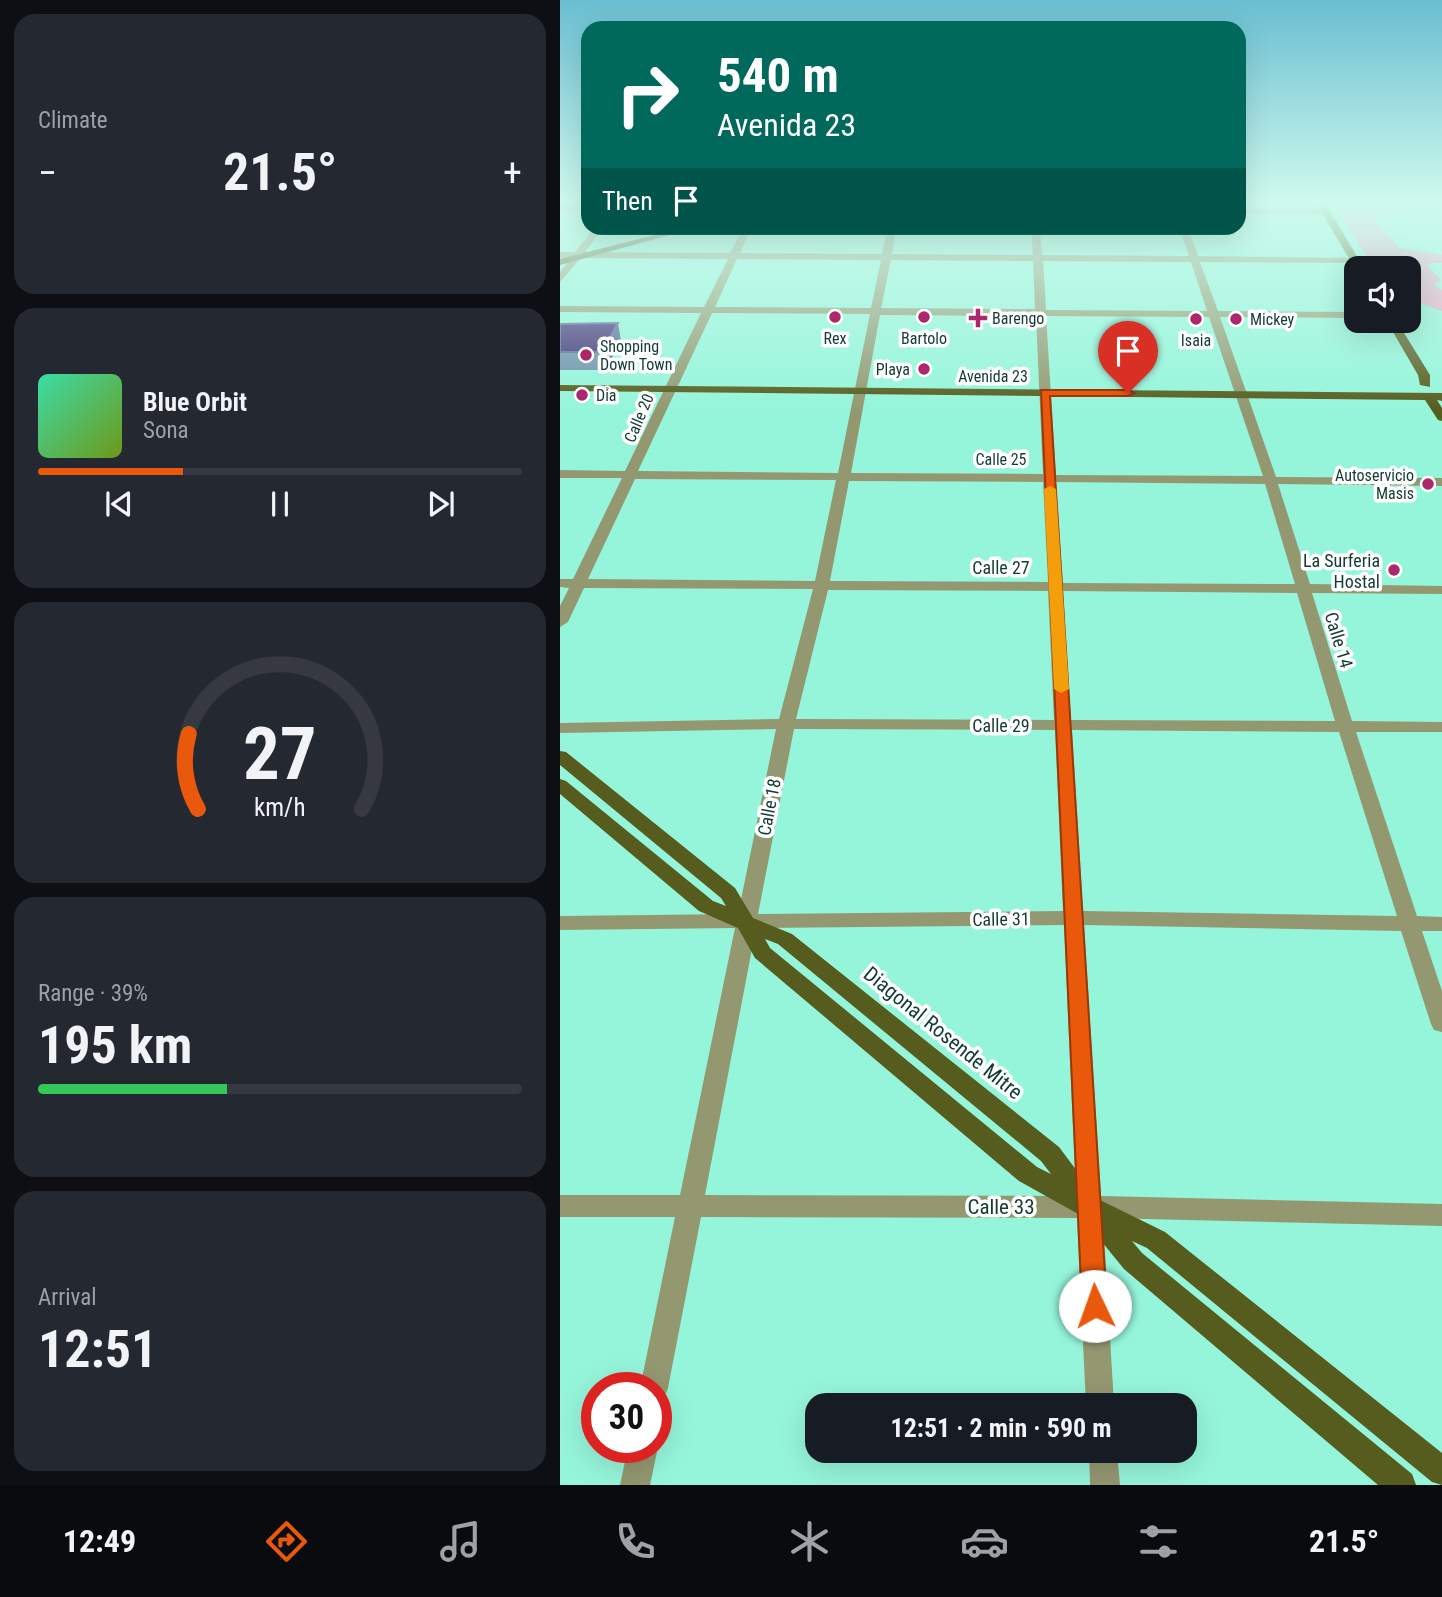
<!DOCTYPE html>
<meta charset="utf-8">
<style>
body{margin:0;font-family:"Roboto Condensed",sans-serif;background:#242831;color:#f1f3f6;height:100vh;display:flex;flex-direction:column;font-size:26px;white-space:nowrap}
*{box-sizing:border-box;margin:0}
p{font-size:23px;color:#9ea1a6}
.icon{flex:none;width:38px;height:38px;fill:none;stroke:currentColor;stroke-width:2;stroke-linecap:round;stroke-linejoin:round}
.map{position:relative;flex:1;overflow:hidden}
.details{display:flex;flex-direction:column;gap:14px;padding:14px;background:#0d0f14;width:560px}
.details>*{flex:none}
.banner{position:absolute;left:21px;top:21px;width:665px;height:214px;border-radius:21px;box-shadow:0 7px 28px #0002;background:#00695c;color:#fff;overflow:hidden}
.controls{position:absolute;left:784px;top:256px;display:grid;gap:14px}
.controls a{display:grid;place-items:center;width:77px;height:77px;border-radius:14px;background:#171b24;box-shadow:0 7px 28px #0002;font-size:35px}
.speed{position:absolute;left:21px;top:1372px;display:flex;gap:14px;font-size:35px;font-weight:700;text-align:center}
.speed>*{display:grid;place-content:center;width:91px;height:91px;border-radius:50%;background:#171b24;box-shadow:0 7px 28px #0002;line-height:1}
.speed .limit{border:10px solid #d22;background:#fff;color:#111}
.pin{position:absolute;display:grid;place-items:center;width:60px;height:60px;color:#fff;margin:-72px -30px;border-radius:50% 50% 50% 0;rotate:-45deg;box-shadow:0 0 7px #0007}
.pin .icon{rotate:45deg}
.me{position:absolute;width:77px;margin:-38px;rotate:357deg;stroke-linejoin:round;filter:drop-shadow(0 0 5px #0008)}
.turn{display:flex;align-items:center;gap:24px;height:147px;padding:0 21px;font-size:32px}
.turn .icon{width:91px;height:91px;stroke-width:2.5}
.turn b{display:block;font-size:49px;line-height:60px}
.then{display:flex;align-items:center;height:66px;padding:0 21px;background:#0003;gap:14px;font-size:26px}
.big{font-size:52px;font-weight:700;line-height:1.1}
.details .card{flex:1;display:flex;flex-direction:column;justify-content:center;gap:10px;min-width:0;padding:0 24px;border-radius:21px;background:#242831}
.details .dial{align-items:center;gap:0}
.dial svg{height:182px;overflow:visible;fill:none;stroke:#363941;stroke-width:7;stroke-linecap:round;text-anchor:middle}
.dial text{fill:#f1f3f6;stroke:none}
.song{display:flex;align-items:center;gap:21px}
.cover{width:84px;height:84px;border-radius:10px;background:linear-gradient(135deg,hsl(160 70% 55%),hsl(80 70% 35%))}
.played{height:7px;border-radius:4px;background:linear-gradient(90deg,#ea580c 30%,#363941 30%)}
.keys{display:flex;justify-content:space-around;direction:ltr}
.heat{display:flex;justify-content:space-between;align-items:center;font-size:38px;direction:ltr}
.charge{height:10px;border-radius:5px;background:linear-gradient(90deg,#34c759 39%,#363941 0)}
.trip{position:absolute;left:245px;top:1393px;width:392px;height:70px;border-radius:21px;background:#171b24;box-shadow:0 7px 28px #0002;font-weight:700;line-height:70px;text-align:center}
.dock{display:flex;height:112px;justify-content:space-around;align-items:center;background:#090b0e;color:#9ea1a6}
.dock .icon{width:49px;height:49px}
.dock .on{color:#ea580c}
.dock b{font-size:32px;color:#f1f3f6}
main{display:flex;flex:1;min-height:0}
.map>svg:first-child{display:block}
</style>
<main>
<section class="details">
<div class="card"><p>Climate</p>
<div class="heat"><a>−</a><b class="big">21.5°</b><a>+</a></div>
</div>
<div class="card">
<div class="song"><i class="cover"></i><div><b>Blue Orbit</b><p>Sona</p></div></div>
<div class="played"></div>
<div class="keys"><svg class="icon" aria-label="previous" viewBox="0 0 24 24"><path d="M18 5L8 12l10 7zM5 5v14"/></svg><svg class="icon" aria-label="pause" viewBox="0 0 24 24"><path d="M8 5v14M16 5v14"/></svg><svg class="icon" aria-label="next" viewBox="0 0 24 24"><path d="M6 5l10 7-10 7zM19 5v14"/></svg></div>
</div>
<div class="card dial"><svg viewBox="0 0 100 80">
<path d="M14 69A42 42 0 1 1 86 69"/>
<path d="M14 69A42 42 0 0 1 10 36" stroke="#ea580c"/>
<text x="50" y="56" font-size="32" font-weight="700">27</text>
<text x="50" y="72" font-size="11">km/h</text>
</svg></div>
<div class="card"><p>Range · 39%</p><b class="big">195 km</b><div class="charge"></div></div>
<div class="card"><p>Arrival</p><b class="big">12:51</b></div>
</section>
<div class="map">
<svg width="882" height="1485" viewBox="0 0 882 1485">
<rect width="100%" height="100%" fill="#95f5da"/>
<path fill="#f5a4c4" d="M 774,203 L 861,205 L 860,209 L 810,212 L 839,248 L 882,255 L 882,263 L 871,263 L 868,267 L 882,281 L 874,284 L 882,290 L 882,311 L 863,304 L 857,298 L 849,299 L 849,268 L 813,268 Z"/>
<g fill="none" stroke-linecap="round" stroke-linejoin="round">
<g fill="#939871" fill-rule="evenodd">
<rect x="0" y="205" width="28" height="6"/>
<path d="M 679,208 L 766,209 L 770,212 L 766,215 L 679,214 Z"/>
<path d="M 34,228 L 43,228 L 25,252 L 170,253 L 183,228 L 191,228 L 180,253 L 322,254 L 327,228 L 336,228 L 332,254 L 473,255 L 471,228 L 480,228 L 482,255 L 629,256 L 619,228 L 628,228 L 638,256 L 798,258 L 800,260 L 795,263 L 640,262 L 658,311 L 796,312 L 796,318 L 660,317 L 716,477 L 882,478 L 882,486 L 718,484 L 750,584 L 882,586 L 882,594 L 752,593 L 792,721 L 882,722 L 882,732 L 796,732 L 857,916 L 882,917 L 882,931 L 862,931 L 882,991 L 882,1032 L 874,1030 L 871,1024 L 841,931 L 524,925 L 541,1196 L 882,1204 L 882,1226 L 543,1218 L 554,1405 L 526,1405 L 517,1218 L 141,1217 L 108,1388 L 104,1398 L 96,1401 L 96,1388 L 80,1388 L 115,1217 L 0,1217 L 0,1195 L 120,1195 L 175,928 L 0,930 L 0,916 L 178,914 L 216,729 L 0,733 L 0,723 L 219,719 L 253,589 L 24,588 L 8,622 L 0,627 L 0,606 L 9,588 L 0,587 L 0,579 L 13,579 L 62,478 L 0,478 L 0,470 L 65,471 L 141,313 L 0,312 L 0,306 L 144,307 L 168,259 L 21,258 L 0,282 L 0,272 L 11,258 L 0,258 L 0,252 L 15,252 ZM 177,259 L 321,260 L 311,308 L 155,307 ZM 331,260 L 473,261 L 475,309 L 321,308 ZM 483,261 L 631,262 L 647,311 L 486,310 ZM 152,313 L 310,314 L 278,473 L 78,471 ZM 320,315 L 476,316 L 483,474 L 291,473 ZM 486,316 L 649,317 L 703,476 L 496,475 ZM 75,479 L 276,480 L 255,581 L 28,579 ZM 289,481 L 483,482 L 488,582 L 270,581 ZM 496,482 L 705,484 L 735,584 L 503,583 ZM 268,590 L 488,591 L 494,720 L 236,719 ZM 503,591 L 737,593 L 775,721 L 511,720 ZM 234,729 L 495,730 L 503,911 L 198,914 ZM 512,730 L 779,732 L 837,916 L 523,911 ZM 504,925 L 516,1196 L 145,1195 L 196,928 Z"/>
<path d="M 96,1444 L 98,1447 L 90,1485 L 60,1485 L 68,1447 L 96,1447 Z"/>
<path d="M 529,1451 L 557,1451 L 560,1485 L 530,1485 Z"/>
</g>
<g fill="#565c1e" fill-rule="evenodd">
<path d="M 756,203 L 765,203 L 804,268 L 796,270 Z"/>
<path d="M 122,228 L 136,228 L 0,265 L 0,259 Z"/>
<path d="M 826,320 L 836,320 L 870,375 L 870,387 L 860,385 L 858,375 Z"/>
<path d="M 0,385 L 882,393 L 882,401 L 877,400 L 882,408 L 882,421 L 878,420 L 865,400 L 0,391 Z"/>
<path d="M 0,751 L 6,752 L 175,888 L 193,918 L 232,934 L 499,1147 L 538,1199 L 605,1232 L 882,1453 L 882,1485 L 872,1482 L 587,1248 L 572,1241 L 582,1253 L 852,1474 L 856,1485 L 818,1485 L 564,1269 L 520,1215 L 459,1181 L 195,958 L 178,928 L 139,911 L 0,794 L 0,779 L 6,781 L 153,901 L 166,906 L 161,898 L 0,765 ZM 205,939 L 218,944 L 481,1161 L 491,1174 L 477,1167 L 210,948 Z"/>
</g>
</g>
<path fill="#6b8fa7" d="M 0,324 L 61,341 L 45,370 L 0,370 Z"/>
<path fill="#5a6693" d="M 58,323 L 61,341 L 45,370 L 42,352 Z"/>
<path fill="#412974" stroke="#5a6693" stroke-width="2" d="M 58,323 L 42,352 L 0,352 L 0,324 Z"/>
<linearGradient id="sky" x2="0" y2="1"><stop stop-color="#69bed1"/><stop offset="0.49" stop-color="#cffaee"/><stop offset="1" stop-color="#cffaee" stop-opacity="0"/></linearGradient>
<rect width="882" height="411" fill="url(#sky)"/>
<path fill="#ea580c" stroke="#983908" stroke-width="2" d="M 481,390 L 568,390 L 574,393 L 568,396 L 490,396 L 547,1306 L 543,1314 L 535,1317 L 526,1314 L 522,1306 Z"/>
<path fill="#f59e0b" d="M 490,486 L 496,489 L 509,689 L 501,693 L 494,689 L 484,489 Z"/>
<g fill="#ad276d" stroke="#fff" stroke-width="2.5">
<circle cx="275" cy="317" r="7"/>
<circle cx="364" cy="317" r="7"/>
<path d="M414.5 307.5h7v7h7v7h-7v7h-7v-7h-7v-7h7z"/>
<circle cx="636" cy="319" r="7"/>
<circle cx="676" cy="319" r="7"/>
<circle cx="26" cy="355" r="7"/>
<circle cx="364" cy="369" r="7"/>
<circle cx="22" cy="395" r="7"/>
<circle cx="868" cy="484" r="7"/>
<circle cx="834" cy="570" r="7"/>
</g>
<g text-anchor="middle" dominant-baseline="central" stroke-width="7" stroke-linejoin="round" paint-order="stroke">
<g font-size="16" fill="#123b31" stroke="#fff" text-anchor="start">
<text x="432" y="318">Barengo</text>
<text x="690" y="319">Mickey</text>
<text x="275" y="338" text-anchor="middle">Rex</text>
<text x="364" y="338" text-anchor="middle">Bartolo</text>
<text x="636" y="340" text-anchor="middle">Isaia</text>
<text x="40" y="346">Shopping<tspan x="40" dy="18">Down Town</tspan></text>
<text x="350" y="369" text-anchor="end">Playa</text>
<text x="36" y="395">Dia</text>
<text x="854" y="475" text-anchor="end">Autoservicio<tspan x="854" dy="18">Masis</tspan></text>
</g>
<g font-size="16" fill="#123b31" stroke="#fff">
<text x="433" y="376">Avenida 23</text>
<text transform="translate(79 418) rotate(-67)">Calle 20</text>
<text x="441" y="459">Calle 25</text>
</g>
<g font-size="18" fill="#123b31" stroke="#fff" text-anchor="end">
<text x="820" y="560">La Surferia<tspan x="820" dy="21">Hostal</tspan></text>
</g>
<g font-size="18" fill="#123b31" stroke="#fff">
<text x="441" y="567">Calle 27</text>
<text transform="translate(779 640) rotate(73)">Calle 14</text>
<text x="441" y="725">Calle 29</text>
<text transform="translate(209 807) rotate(-79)">Calle 18</text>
<text transform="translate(441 919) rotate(-1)">Calle 31</text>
</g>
<g font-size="21" fill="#123b31" stroke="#fff">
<text transform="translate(383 1033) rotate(39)">Diagonal Rosende Mitre</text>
<text x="441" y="1207">Calle 33</text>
</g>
</g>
</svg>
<div class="controls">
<a><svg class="icon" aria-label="sound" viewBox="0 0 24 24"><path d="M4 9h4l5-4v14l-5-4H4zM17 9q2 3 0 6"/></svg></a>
</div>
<div class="speed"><div class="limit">30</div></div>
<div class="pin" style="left:568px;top:393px;background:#d93025"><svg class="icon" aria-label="arrive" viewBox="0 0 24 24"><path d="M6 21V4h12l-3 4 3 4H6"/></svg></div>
<svg class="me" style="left:535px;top:1306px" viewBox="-20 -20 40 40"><circle r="19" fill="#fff"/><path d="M0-13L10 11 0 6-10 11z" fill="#ea580c"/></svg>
<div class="trip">12:51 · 2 min · 590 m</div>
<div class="banner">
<div class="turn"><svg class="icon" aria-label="right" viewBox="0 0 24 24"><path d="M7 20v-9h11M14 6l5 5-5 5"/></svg><div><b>540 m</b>Avenida 23</div></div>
<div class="then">Then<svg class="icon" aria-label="arrive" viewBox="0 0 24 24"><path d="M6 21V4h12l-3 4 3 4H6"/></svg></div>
</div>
</div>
</main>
<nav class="dock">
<b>12:49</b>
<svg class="icon on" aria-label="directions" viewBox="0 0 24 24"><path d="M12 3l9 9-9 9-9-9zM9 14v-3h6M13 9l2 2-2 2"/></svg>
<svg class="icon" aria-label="music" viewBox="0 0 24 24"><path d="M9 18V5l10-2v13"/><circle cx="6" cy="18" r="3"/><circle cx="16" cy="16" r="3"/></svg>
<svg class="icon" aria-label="phone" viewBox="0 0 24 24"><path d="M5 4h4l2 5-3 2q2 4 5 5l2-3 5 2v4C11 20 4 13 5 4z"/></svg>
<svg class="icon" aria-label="climate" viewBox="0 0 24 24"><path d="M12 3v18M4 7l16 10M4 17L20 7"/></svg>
<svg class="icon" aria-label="car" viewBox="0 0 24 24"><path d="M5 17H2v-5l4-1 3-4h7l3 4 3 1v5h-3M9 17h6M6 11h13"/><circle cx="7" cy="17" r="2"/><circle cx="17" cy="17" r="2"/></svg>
<svg class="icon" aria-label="filters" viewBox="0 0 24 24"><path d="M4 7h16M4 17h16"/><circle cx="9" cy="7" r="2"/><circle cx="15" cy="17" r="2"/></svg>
<b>21.5°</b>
</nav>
